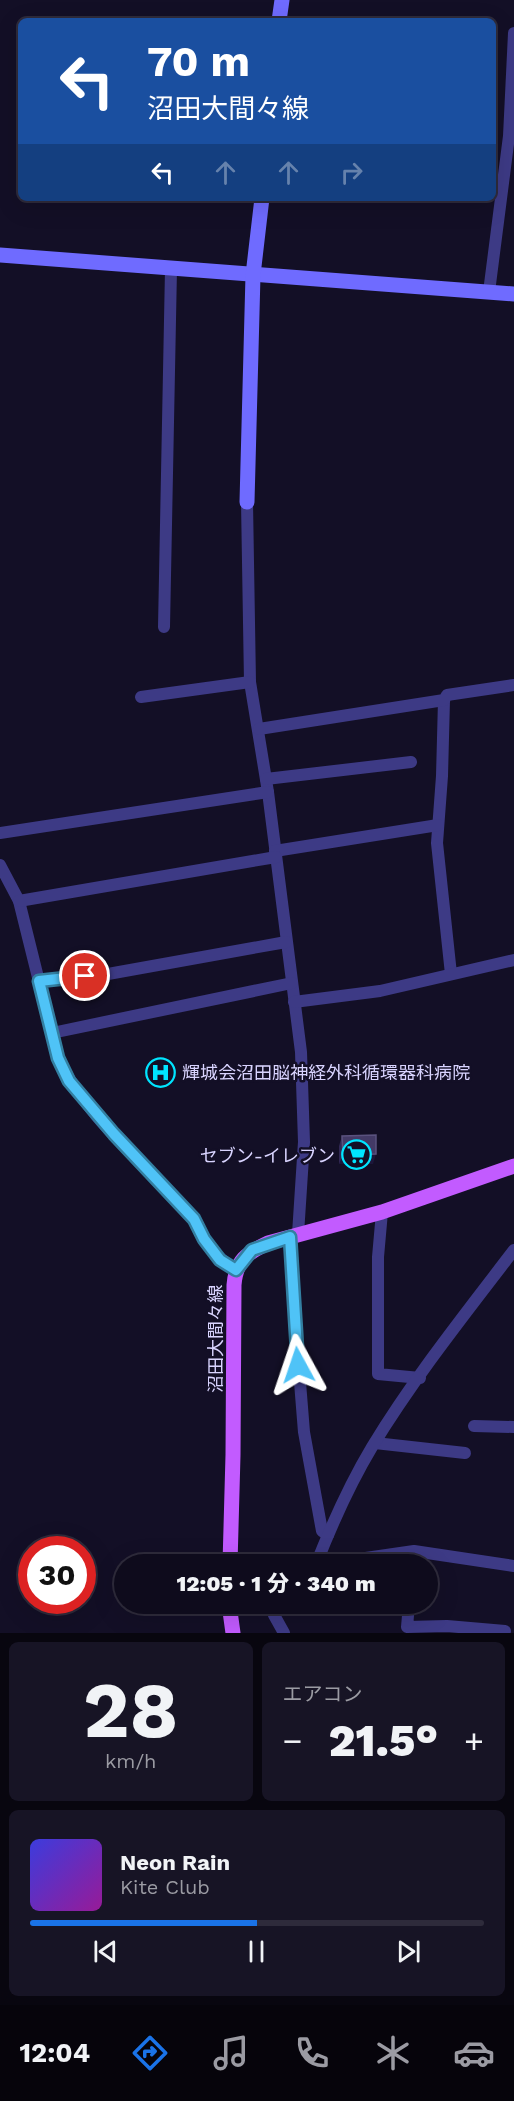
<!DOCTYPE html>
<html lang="ja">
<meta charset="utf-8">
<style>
body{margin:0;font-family:"Work Sans","Noto Sans JP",sans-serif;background:#171425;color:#f1f3f6;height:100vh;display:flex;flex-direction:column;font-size:22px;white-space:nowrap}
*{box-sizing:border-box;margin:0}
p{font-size:20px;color:#9b9ba3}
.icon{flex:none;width:33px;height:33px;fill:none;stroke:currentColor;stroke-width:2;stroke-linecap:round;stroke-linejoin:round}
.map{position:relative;height:1633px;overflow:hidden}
.panel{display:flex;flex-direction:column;gap:9px;padding:9px;background:#08060f;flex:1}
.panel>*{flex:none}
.hud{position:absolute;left:18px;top:18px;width:478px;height:183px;border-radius:9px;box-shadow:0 6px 24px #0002,0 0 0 2px #2e2b3b;background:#1a4fa0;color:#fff;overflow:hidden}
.speed{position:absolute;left:18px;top:1536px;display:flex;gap:12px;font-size:30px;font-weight:700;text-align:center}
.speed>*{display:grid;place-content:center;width:78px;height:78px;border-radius:50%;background:#0e0b1c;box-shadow:0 6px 24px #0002,0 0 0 2px #2e2b3b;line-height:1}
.speed .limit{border:9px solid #d22;background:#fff;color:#111}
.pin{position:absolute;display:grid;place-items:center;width:51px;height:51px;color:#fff;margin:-26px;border:3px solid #fff;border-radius:50%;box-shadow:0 2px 6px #0007}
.me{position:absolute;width:66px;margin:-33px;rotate:355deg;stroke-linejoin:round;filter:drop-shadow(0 0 4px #0008)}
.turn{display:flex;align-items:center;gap:21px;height:126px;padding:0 30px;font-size:27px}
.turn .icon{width:78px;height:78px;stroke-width:2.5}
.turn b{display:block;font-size:42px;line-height:51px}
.lanes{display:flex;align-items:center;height:57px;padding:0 30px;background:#0003;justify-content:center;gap:30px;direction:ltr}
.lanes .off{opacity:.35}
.big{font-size:45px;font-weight:800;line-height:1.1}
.panel .card{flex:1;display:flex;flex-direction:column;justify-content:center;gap:9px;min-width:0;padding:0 21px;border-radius:9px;background:#171425}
.panel .dial{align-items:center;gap:0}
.dial b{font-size:78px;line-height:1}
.song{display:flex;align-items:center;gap:18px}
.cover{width:72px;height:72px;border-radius:9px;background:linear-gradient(135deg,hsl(240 70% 55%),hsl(300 70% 35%))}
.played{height:6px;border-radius:3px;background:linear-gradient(90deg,#1a73e8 50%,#2e2b3b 50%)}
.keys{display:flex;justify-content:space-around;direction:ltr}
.heat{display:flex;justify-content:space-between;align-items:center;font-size:33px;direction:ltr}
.panel .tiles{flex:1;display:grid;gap:9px;grid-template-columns:1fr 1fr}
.card:last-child{grid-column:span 2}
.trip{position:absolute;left:114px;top:1554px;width:324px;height:60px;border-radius:30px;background:#0e0b1c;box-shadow:0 6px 24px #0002,0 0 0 2px #2e2b3b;font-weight:800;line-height:60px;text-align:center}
.tabs{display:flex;height:96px;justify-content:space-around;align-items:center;background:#06040b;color:#9b9ba3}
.tabs .icon{width:42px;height:42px}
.tabs .active{color:#1a73e8}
.tabs b{font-size:27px;color:#f1f3f6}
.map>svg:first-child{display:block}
</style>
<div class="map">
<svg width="514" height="1633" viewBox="0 0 514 1633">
<rect width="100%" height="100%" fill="#130f26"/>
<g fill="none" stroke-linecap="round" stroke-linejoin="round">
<g stroke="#3d3a85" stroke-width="12">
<path d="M 489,292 L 509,136 L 514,33"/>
<path d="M 247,502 L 250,682 L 268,792 L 301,1052 L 304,1142 L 298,1234"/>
<path d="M 164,627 L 171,269"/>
<path d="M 141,697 L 250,682"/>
<path d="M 444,700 L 442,776 L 437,843 L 451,974"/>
<path d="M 259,729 L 444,700 L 447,695 L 514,685"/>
<path d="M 266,779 L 411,762"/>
<path d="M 0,833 L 268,792"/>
<path d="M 275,851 L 438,825"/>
<path d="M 0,865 L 19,901 L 58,1058 C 88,1121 148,1165 192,1217 C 197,1223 199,1231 203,1238 C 212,1252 222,1261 236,1270"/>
<path d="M 19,901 L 276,857"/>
<path d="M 39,981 L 108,974 L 286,942"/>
<path d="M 294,1002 L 380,991 L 514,960"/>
<path d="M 52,1033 L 292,983"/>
<path d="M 382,1212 L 378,1257 L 378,1374 L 420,1378"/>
<path d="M 290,1237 L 295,1320 L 304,1432 L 322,1531 L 328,1535"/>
<path d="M 474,1426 L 514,1427"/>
<path d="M 375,1443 L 465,1453"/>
<path d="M 317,1562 L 345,1561 L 414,1551 L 514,1566"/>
<path d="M 313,1564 L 317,1562 C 332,1524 351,1482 372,1447 C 414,1378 465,1314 514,1250"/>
<path d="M 270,1604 L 274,1615 L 284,1633"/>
<path d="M 409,1604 L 407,1627 L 447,1626 L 505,1631"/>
</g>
<g stroke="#6f6bff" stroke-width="15">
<path d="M 279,21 L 282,0"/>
<path d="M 0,255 L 514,294"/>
<path d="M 247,502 L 253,275 L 262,198"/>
</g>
<g stroke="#c25bff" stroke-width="15">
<path d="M 230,1564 L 233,1455 L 234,1285 C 236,1260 247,1253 268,1243 L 382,1212 L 514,1166"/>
<path d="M 229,1604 L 233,1633"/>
</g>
</g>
<path fill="#312854" d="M 342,1136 L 373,1164 L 339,1164 L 339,1146 Z"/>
<path fill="#1d163a" d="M 376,1154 L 373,1164 L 339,1164 L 343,1155 Z"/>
<path fill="#433a66" stroke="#5a527e" stroke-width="1.5" d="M 376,1135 L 376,1154 L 343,1155 L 342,1136 Z"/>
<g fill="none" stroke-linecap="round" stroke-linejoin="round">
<defs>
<path id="route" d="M 85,976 L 39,981 L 58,1058 L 69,1081 L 114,1134 L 194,1219 L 204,1239 L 220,1260 L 236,1270 L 252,1250 L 290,1237 L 298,1365"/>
</defs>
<use href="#route" stroke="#337fa1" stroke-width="15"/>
<use href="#route" stroke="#4fc3f7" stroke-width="10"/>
</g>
<defs>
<symbol id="hospital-ring" viewBox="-11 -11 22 22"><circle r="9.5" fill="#130f26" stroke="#00e5ff" stroke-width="1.5"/><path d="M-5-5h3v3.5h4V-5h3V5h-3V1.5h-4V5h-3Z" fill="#00e5ff"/></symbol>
<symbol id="supermarket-ring" viewBox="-11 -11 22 22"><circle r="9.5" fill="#130f26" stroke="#00e5ff" stroke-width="1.5"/><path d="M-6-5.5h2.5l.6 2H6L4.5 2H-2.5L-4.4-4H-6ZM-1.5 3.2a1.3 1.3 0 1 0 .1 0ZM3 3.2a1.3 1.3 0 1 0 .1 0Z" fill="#00e5ff"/></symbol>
</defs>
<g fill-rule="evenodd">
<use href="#hospital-ring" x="144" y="1056" width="33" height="33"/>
<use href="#supermarket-ring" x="340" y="1138" width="33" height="33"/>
</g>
<g text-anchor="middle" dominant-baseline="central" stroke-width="5" stroke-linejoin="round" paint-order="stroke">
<g font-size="18" fill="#d9d4ff" stroke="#130f26" text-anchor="start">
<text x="182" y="1072">輝城会沼田脳神経外科循環器科病院</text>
<text x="335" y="1155" text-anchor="end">セブン-イレブン</text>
</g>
<g font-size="18" fill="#d9d4ff" stroke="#130f26">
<text transform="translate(215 1339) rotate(-90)">沼田大間々線</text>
</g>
</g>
</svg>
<div class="speed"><div class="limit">30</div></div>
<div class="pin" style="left:85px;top:976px;background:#d93025"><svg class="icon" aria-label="arrive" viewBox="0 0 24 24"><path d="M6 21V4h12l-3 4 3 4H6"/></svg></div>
<svg class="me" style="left:298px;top:1365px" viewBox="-20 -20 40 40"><path d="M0-17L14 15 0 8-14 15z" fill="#4fc3f7" stroke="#fff" stroke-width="4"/></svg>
<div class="trip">12:05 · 1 分 · 340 m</div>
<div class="hud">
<div class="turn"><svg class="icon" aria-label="left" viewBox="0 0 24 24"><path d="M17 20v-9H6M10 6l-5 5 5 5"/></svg><div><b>70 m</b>沼田大間々線</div></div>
<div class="lanes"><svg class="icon" aria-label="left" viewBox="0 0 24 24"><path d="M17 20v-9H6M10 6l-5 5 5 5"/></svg><svg class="icon off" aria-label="ahead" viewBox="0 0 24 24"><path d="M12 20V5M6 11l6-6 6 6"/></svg><svg class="icon off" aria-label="ahead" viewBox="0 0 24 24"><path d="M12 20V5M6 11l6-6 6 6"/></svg><svg class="icon off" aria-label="right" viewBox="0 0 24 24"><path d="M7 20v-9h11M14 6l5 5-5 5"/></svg></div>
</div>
</div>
<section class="panel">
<div class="tiles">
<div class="card dial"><b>28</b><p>km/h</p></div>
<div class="card"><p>エアコン</p>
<div class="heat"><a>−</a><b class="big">21.5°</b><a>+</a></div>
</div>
<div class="card">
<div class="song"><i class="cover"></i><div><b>Neon Rain</b><p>Kite Club</p></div></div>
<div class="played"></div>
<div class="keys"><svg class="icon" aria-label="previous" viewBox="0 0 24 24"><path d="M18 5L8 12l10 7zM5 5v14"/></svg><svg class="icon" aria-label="pause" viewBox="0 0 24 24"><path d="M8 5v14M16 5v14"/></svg><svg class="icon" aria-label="next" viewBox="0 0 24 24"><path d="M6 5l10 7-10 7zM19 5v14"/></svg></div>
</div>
</div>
</section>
<nav class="tabs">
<b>12:04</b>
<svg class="icon active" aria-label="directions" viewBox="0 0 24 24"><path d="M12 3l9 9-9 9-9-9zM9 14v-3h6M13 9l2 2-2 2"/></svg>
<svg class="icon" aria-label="music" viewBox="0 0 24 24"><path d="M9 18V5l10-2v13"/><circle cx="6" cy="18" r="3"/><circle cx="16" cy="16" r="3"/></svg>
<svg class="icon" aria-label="phone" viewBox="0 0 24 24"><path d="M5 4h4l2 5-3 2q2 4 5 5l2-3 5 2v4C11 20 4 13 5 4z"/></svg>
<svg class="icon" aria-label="climate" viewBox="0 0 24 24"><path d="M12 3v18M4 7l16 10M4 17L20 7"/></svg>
<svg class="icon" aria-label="car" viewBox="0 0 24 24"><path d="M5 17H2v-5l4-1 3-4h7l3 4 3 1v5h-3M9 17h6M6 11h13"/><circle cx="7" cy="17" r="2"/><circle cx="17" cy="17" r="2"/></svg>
</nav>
